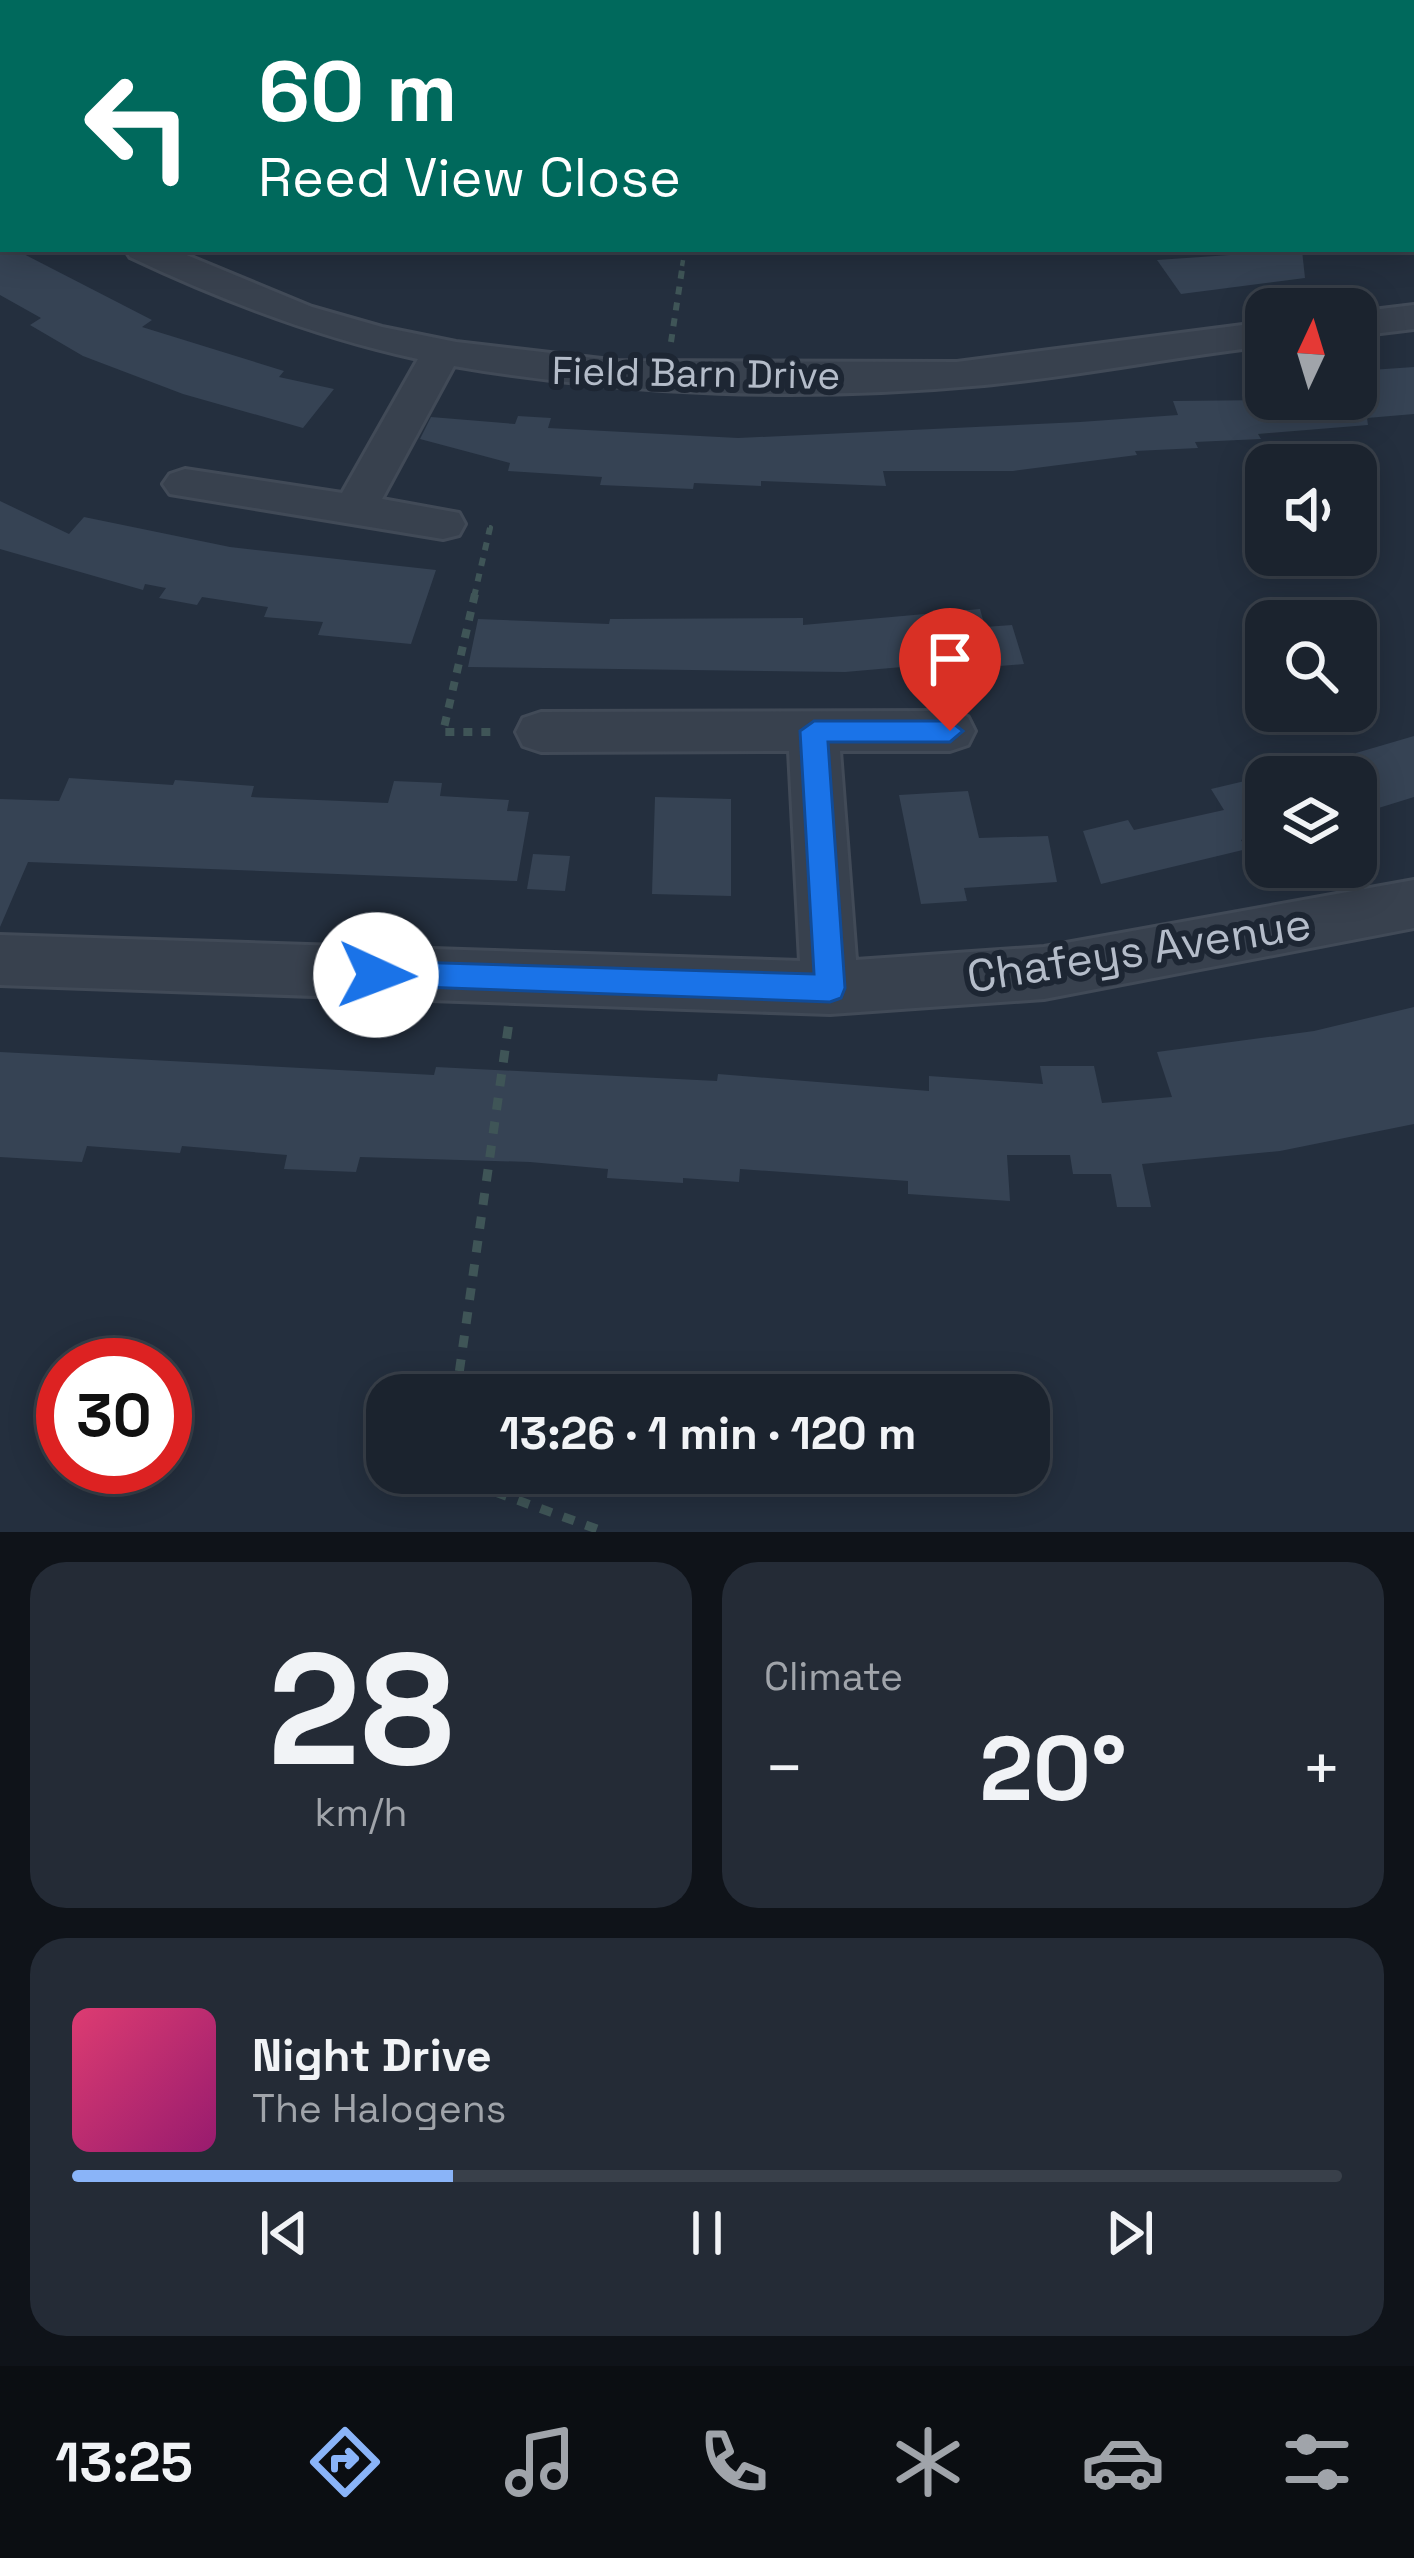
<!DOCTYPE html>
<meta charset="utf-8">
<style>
body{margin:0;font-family:"Space Grotesk",sans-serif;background:#242b36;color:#f1f3f6;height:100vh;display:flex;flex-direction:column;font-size:45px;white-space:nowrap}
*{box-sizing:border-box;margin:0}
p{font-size:39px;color:#a0a4aa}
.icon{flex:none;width:66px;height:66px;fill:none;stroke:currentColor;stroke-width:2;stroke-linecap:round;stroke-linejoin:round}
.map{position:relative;height:1532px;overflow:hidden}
.details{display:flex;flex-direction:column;gap:30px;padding:30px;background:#0f1319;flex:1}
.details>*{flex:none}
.banner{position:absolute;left:0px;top:0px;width:1416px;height:252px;box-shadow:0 6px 30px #0003,0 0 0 3px #39404a;background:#00695c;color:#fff;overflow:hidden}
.needle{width:78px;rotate:4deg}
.tools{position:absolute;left:1245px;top:288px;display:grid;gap:24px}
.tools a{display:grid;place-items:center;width:132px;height:132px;border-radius:24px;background:#1b232e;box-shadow:0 6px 30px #0003,0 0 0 3px #39404a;font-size:60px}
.speed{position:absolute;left:36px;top:1338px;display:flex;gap:24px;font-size:60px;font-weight:700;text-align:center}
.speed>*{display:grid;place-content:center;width:156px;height:156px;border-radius:50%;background:#1b232e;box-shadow:0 6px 30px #0003,0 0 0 3px #39404a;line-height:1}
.speed .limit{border:18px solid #d22;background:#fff;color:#111}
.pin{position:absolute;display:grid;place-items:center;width:102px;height:102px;color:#fff;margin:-123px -51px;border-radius:50% 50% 50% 0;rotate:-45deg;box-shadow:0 0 12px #0007}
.pin .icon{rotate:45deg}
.me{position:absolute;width:132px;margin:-66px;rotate:92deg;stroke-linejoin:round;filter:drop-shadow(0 0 9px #0008)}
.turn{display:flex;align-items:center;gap:42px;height:252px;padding:0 60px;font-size:54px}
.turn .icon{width:156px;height:156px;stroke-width:2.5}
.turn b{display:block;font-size:84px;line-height:102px}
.big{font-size:90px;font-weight:700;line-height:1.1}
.details .tile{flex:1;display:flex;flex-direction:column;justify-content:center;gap:18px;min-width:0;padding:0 42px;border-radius:36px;background:#242b36}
.details .dial{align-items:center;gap:0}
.dial b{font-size:156px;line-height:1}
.song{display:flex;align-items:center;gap:36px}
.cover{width:144px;height:144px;border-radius:18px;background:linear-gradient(135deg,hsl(340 70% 55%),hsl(320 70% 35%))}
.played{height:12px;border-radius:6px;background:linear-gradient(90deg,#8ab4f8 30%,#39404a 30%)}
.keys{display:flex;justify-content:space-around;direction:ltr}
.heat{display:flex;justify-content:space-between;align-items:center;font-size:66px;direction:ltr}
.details .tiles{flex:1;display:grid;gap:30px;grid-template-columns:1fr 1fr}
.tile:last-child{grid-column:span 2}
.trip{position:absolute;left:366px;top:1374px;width:684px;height:120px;border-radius:36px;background:#1b232e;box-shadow:0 6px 30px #0003,0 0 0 3px #39404a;font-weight:700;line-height:120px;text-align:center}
.tab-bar{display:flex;height:192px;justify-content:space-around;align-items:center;background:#0b0e12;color:#a0a4aa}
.tab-bar .icon{width:84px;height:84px}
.tab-bar .on{color:#8ab4f8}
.tab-bar b{font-size:54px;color:#f1f3f6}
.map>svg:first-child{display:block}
</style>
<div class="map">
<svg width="1414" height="1532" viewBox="0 0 1414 1532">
<rect width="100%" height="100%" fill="#242f3e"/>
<g fill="#364354">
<path d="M 0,242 L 3,249 L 14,249 L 152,320 L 142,327 L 284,371 L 279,377 L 334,389 L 303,428 L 183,394 L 83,356 L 30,325 L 41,318 L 0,295 Z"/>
<path d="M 1302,250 L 1305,278 L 1181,294 L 1157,260 Z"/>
<path d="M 1414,367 L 1414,414 L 1367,418 L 1368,425 L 1258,434 L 1261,439 L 1195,442 L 1198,448 L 1135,451 L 1137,455 L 1013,471 L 883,471 L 886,486 L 761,481 L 761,486 L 694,483 L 693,489 L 600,485 L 602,477 L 508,471 L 510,463 L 420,439 L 431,417 L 515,424 L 518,416 L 551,418 L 548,428 L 738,438 L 1080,422 L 1178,415 L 1173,401 L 1356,399 L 1356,371 Z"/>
<path d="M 0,501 L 69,534 L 84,517 L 230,547 L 436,570 L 411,644 L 318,635 L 323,622 L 264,617 L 268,607 L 202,597 L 197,605 L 159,598 L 166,588 L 145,584 L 143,590 L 0,549 Z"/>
<path d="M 980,609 L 985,627 L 1012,625 L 1024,664 L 950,670 L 948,663 L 845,672 L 468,667 L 478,619 L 609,624 L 610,619 L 803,618 L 803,625 Z"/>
<path d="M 1414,736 L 1414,797 L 1356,815 L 1356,753 Z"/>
<path d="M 1266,776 L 1266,833 L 1241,840 L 1247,849 L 1101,884 L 1083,831 L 1128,820 L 1134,830 L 1224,810 L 1211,789 Z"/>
<path d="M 69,778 L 173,785 L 175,780 L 254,786 L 251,797 L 388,803 L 394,781 L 442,783 L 440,796 L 509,800 L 507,811 L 529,812 L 517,881 L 28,862 L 0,927 L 0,799 L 59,801 Z"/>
<path d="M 968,791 L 979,838 L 1048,836 L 1057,882 L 964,888 L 967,901 L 921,904 L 899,795 Z"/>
<path d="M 655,797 L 731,799 L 731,896 L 652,894 Z"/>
<path d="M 533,854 L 570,856 L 565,891 L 527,889 Z"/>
<path d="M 1414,1007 L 1414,1124 L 1280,1151 L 1142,1164 L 1151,1207 L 1117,1207 L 1111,1174 L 1073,1174 L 1070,1155 L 1007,1155 L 1010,1201 L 908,1194 L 908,1181 L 740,1169 L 739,1182 L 683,1178 L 683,1183 L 607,1178 L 608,1169 L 530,1162 L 360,1157 L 356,1172 L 284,1169 L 287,1155 L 182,1146 L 180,1153 L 87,1146 L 82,1162 L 0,1157 L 0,1052 L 434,1075 L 436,1067 L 717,1081 L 718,1074 L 929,1091 L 929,1076 L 1043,1084 L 1040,1066 L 1094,1066 L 1102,1103 L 1172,1097 L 1157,1052 L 1314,1031 Z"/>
</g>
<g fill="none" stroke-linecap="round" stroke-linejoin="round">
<defs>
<g id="minor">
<path d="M 362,0 L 414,0 L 360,3 Z"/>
<path d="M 676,0 L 706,0 L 708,3 L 678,3 Z"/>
<path d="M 984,0 L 1014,0 L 1016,3 L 986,3 Z"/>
<path d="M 1224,0 L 1254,0 L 1256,3 L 1226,3 Z"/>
<rect x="0" y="44" width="3" height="18"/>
<path d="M 0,88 L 3,89 L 3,118 L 0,117 Z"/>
<rect x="0" y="166" width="3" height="20"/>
<path d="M 125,249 L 172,249 L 312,307 L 382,327 L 456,342 L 619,361 L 957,362 L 1266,322 L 1266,346 C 1172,357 1079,376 984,385 C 810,401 626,396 454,366 L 382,499 L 459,513 L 465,524 L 459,535 L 443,539 L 170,494 L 163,484 L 170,474 L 185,469 L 342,493 L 418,359 C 317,337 223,301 130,257 Z"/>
<path d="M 1414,305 L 1414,329 L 1356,336 L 1356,312 Z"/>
<path d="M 950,711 L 968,717 L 975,731 L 968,745 L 950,751 L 840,751 L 856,960 L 1044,947 L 1414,880 L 1414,928 L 1044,999 L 830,1014 L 0,985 L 0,935 L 800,961 L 789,751 L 541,752 L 523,746 L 516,732 L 523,718 L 541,712 Z"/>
</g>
</defs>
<use href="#minor" stroke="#414a57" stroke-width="6"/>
<g stroke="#3f5557" stroke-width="4.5" stroke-dasharray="6 6" stroke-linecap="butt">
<path d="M 1394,0 L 1399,3"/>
<path d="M 1055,3 L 1102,0"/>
<path d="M 682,266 L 685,249"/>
</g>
<g stroke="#3f5557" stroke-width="6" stroke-dasharray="8 8" stroke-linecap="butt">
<path d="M 671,342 L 683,263"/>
<path d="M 474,597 L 490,528 L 482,527"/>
</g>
<path stroke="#3f5557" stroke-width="8" stroke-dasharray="9 9" stroke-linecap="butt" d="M 475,594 L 443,732 L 498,732"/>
<g stroke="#3f5557" stroke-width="9" stroke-dasharray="12 12" stroke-linecap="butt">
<path d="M 456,1395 L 509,1022"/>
<path d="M 481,1473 L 495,1492 L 605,1532"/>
</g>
<use href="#minor" fill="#38414e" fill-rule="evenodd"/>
</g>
<path fill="#1a73e8" stroke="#114b97" stroke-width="3" d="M 814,721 L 950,721 L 963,731 L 950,742 L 828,742 L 845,988 L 841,998 L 830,1002 L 366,985 L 361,975 L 366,965 L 376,961 L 814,974 L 800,731 Z"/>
<g text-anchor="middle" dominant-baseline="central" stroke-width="12" stroke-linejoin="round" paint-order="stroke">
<g font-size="39" fill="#b4bcc9" stroke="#1d2633">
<text transform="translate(696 373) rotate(1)">Field Barn Drive</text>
</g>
<g font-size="45" fill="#b4bcc9" stroke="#1d2633">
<text transform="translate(1139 950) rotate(-9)">Chafeys Avenue</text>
</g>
</g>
</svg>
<div class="tools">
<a><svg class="needle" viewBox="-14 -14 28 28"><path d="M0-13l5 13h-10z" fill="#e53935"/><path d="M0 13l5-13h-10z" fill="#a0a4aa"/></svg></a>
<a><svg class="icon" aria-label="sound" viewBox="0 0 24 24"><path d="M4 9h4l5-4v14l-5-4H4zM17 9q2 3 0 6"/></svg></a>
<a><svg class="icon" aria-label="search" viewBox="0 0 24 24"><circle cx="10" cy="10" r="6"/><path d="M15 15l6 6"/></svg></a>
<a><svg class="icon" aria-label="layers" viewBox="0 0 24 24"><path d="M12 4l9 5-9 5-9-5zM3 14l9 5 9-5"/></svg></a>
</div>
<div class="speed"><div class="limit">30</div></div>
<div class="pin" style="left:950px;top:731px;background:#d93025"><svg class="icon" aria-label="arrive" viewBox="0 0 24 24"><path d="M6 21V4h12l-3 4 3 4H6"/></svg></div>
<svg class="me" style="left:376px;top:975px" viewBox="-20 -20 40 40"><circle r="19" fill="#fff"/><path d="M0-13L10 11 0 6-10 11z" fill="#1a73e8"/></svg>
<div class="trip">13:26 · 1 min · 120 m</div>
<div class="banner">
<div class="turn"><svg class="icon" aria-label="left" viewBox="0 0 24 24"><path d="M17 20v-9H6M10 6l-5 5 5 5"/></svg><div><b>60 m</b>Reed View Close</div></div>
</div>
</div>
<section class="details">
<div class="tiles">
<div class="tile dial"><b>28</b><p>km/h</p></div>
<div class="tile"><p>Climate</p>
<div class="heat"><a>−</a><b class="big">20°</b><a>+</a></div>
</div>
<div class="tile">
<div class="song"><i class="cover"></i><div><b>Night Drive</b><p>The Halogens</p></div></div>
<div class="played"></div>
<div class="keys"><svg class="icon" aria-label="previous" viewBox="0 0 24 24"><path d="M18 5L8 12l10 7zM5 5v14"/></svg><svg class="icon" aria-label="pause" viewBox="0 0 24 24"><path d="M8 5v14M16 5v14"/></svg><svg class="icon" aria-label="next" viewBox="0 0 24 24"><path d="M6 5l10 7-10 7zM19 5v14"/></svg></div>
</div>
</div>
</section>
<nav class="tab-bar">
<b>13:25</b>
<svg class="icon on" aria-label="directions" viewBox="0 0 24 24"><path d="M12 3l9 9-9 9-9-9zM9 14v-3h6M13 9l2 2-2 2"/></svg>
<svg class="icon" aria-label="music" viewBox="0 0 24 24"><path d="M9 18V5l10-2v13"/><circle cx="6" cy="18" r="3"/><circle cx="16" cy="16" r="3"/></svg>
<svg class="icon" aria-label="phone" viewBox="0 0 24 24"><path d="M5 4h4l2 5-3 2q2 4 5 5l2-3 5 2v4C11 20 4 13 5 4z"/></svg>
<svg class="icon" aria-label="climate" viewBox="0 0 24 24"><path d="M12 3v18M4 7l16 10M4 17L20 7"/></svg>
<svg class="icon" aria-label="car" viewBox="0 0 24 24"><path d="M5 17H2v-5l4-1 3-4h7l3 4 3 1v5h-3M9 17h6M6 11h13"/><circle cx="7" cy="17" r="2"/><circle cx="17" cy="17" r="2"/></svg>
<svg class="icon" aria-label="filters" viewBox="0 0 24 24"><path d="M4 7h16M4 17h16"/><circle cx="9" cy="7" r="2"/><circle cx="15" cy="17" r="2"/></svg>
</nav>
